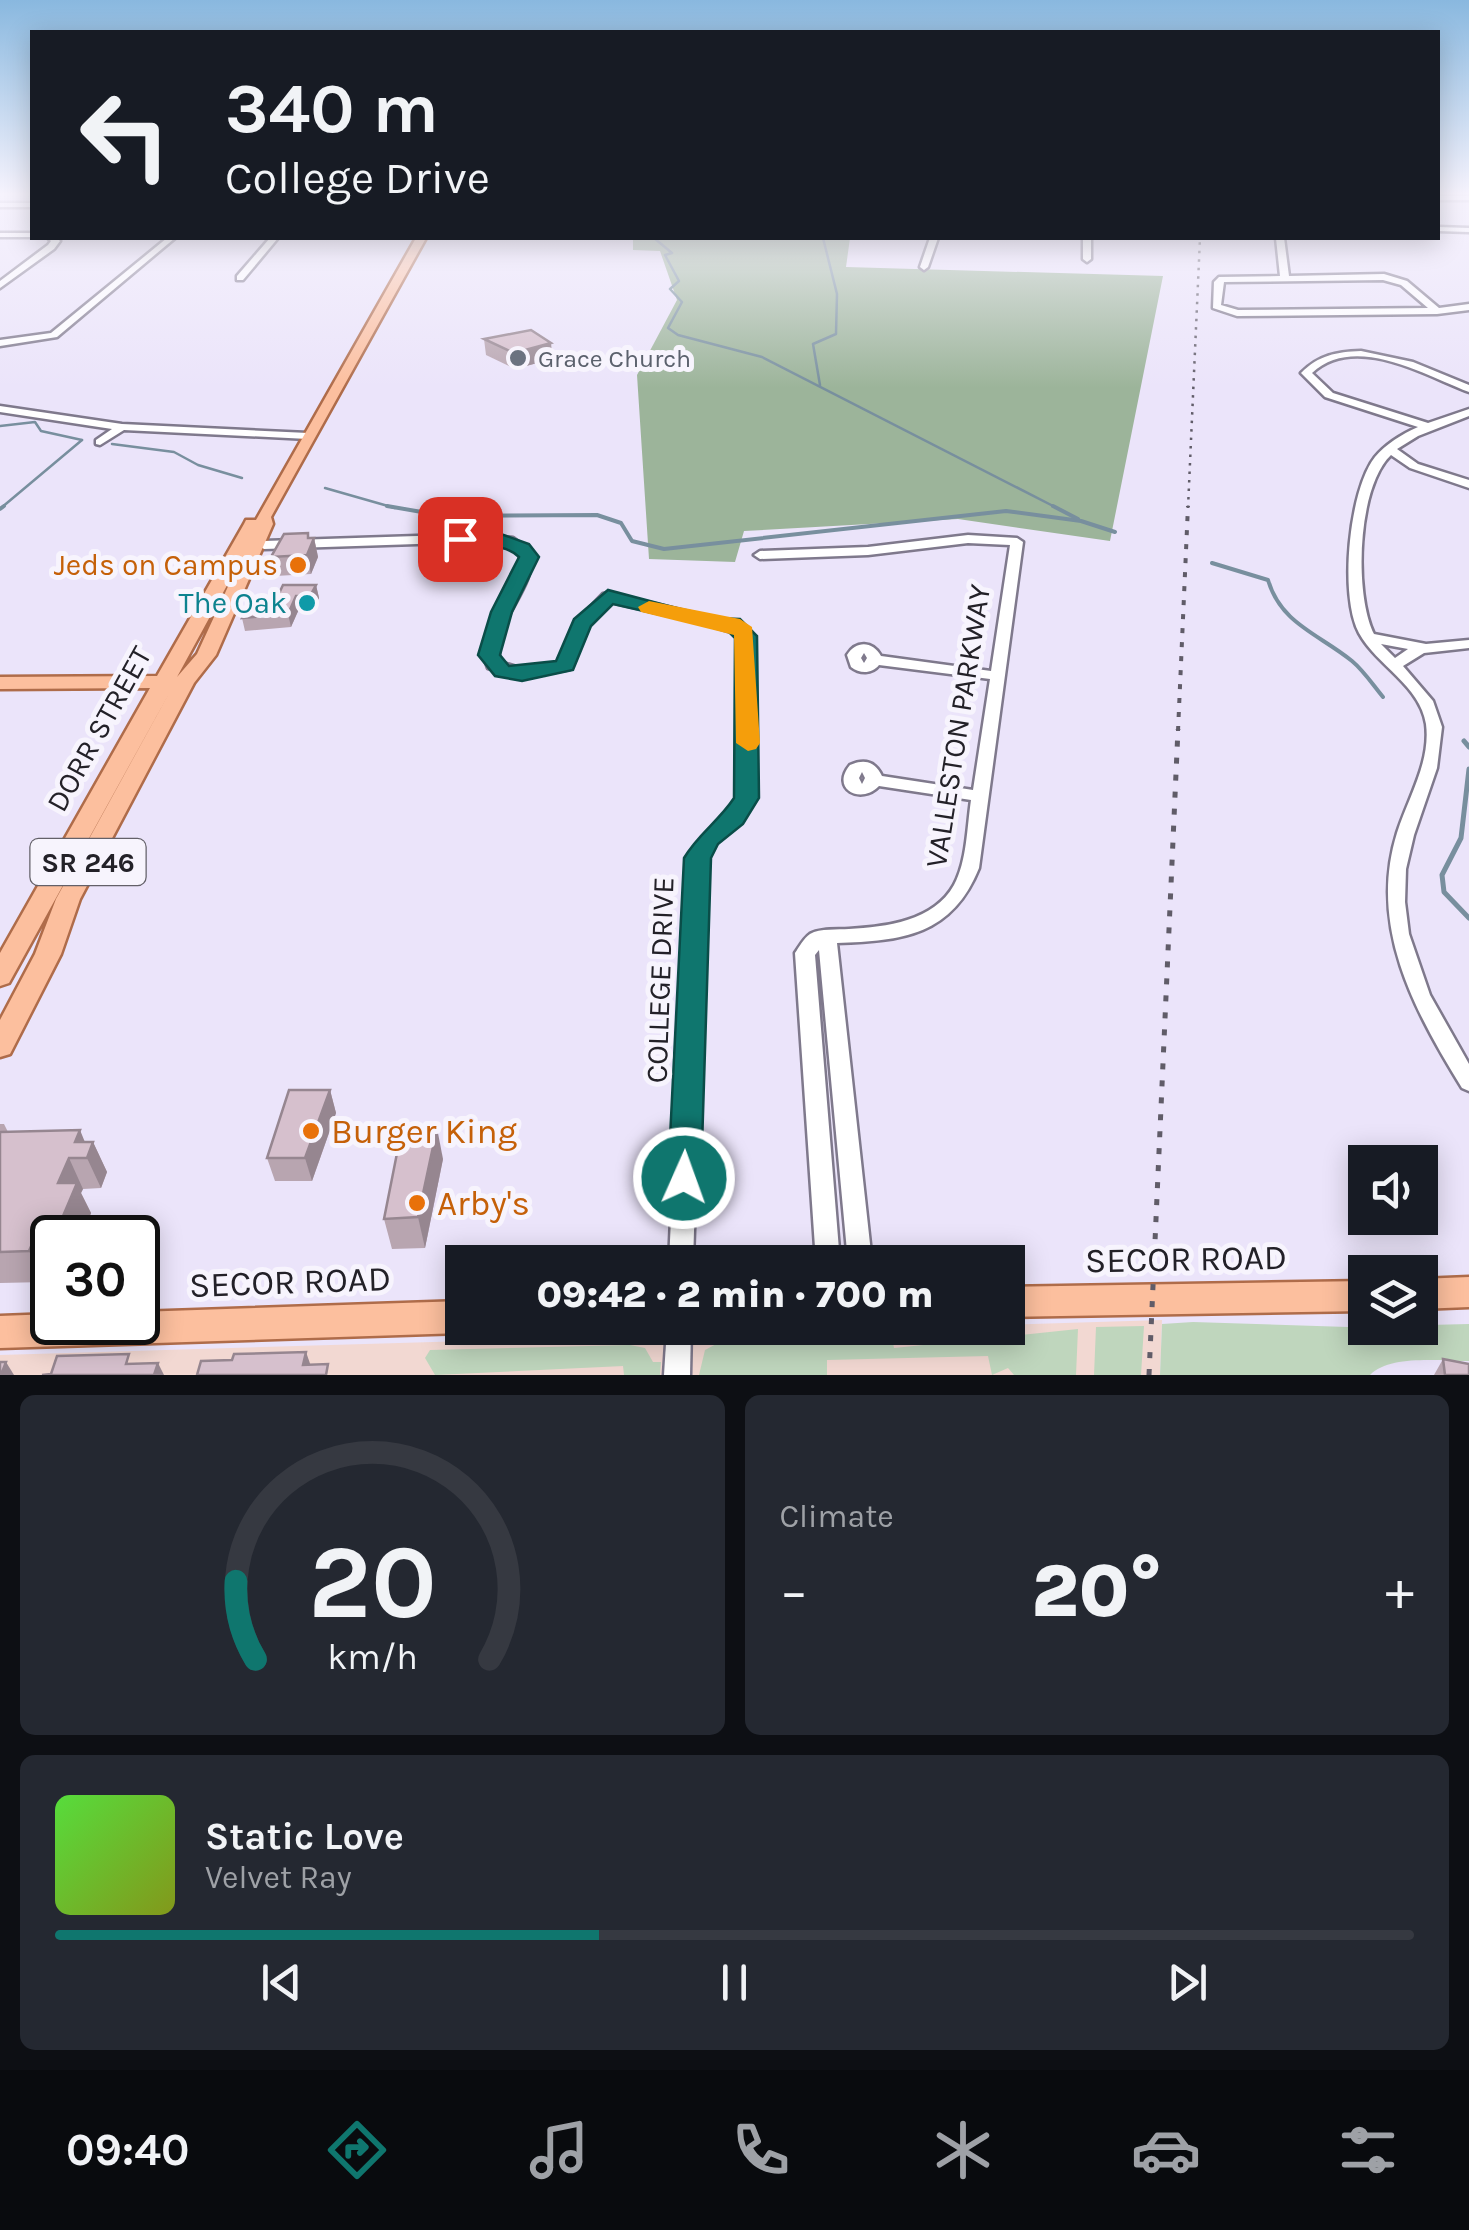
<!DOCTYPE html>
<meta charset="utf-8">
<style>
body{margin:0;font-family:Karla,sans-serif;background:#242831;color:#f1f3f6;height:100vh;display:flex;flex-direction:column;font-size:38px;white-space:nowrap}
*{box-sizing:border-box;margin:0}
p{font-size:32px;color:#9ea1a6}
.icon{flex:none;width:55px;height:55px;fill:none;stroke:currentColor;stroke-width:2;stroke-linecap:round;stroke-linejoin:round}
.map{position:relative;height:1375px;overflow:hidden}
.sheet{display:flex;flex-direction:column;gap:20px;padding:20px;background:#0d0f14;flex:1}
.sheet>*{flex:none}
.banner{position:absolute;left:30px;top:30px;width:1410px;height:210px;border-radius:0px;box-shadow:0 5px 25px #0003;background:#171b24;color:#f1f3f6;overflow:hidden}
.controls{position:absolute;left:1348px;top:1145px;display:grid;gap:20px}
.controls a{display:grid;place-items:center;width:90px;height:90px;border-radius:0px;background:#171b24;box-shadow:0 5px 25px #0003;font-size:50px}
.speed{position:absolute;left:30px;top:1215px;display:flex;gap:20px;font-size:50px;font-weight:700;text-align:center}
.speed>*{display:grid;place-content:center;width:130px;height:130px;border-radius:50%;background:#171b24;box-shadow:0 5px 25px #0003;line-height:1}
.speed .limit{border:5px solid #111;border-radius:15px;background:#fff;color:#111}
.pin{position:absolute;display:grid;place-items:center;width:85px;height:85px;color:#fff;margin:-42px;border-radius:20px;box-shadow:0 5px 15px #0006}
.me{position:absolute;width:110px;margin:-55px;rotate:2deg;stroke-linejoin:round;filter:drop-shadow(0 0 8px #0008)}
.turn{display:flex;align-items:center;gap:35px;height:210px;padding:0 30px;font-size:45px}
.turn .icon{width:130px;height:130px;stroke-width:2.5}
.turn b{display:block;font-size:70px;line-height:85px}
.big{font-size:75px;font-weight:800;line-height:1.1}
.sheet .widget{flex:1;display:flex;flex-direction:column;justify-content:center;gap:15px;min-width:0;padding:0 35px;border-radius:15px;background:#242831}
.sheet .dial{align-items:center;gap:0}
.dial svg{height:260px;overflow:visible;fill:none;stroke:#363941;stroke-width:7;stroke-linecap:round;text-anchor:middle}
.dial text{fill:#f1f3f6;stroke:none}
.song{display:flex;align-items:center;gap:30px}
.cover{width:120px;height:120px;border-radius:15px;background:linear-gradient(135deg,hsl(110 70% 55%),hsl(70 70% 35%))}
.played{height:10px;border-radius:5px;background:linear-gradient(90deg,#0f766e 40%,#363941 40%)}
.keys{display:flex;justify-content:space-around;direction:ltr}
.heat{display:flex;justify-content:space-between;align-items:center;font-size:55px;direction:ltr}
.sheet .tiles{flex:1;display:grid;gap:20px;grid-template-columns:1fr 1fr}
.widget:last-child{grid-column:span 2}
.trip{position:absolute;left:445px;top:1245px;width:580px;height:100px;border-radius:0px;background:#171b24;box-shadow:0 5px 25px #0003;font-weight:800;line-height:100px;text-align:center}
.tabs{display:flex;height:160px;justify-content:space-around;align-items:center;background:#090b0e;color:#9ea1a6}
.tabs .icon{width:70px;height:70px}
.tabs .selected{color:#0f766e}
.tabs b{font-size:45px;color:#f1f3f6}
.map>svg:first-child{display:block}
</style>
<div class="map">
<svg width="1469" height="1375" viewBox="0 0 1469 1375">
<rect width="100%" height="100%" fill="#ebe4fa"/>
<path fill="#f2d8d2" d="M 1162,1320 L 1160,1375 L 0,1375 L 0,1355 Z"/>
<g fill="#bfd6bd">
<path d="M 1193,1322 L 1348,1327 L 1469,1324 L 1469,1361 C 1442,1361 1390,1354 1370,1375 L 1160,1375 L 1162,1324 Z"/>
<path d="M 1144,1326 L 1141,1375 L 1094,1375 L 1096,1327 Z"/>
<path d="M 1078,1329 L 1076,1375 L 1014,1375 L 1008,1368 L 992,1375 L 988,1356 L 827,1360 L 827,1375 L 699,1375 L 705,1350 L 720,1342 L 892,1337 L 894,1348 Z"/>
<path d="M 630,1345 L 645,1348 L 653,1362 L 661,1362 L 660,1375 L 624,1375 L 623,1366 L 435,1375 L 425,1358 L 430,1350 Z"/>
</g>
<path fill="#9cb49a" d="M 633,238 L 850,238 L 846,267 L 1163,276 L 1110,541 L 958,519 L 744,531 L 735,562 L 649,559 L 637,375 L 677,300 L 660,251 L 633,250 Z"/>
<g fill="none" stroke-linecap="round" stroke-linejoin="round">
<g stroke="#788f9e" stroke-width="2.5">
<path d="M 654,238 L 672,253 L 665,255 L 679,281 L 670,289 L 682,302 L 668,328 L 678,335 L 762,357 L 1057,508"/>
<path d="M 820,385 L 813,344 L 836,334 L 837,294 L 823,238"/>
<path d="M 0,426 L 35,422 L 41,431 L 82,440"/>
<path d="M 112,444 L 174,452 L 198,465 L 242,478"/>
<path d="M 325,488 L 395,508"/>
<path d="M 1,508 L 82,440"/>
</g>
<g stroke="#788f9e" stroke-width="4">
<path d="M 387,506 L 445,516 L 597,515 L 621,523 L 632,541 L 664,549 L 1006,511 L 1081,521 L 1115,532"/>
<path d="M 1053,506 L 1078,519"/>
<path d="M 0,509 L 4,506"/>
<path d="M 1212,563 L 1268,580 C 1281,624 1319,634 1352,661 C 1364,671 1373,685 1383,697"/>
</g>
<g stroke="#788f9e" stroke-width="5">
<path d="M 1464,741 L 1469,747"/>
<path d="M 1469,769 L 1461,838 L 1442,875 L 1444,892 L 1469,918"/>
</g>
<defs>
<g id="minor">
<rect x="1438" y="196" width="31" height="4"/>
<rect x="0" y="203" width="32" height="4"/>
<path d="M 1438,227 L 1469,228 L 1469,232 L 1438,231 Z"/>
<rect x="0" y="233" width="32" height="4"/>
<path d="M 48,238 L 57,238 L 60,241 L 54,249 L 0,288 L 0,281 L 48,245 L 51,241 Z"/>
<path d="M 167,238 L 175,238 L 57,337 L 0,346 L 0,340 L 51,333 Z"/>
<path d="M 270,238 L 278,238 L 243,280 L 237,280 L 237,276 Z"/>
<path d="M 930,238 L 938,238 L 928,267 L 924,270 L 920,267 Z"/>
<path d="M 1083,238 L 1091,238 L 1091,259 L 1087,262 L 1083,259 Z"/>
<path d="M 1276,238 L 1284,238 L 1289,276 L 1384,274 L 1407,281 L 1439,308 L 1469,304 L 1469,310 L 1437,314 L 1237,316 L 1213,308 L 1214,282 L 1219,277 L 1280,276 ZM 1383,280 L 1401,285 L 1428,308 L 1238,310 L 1221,305 L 1224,282 Z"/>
<path d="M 1361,351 L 1413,362 L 1469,385 L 1469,392 C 1424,375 1355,333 1312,373 L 1333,393 L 1428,423 L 1469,409 L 1469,416 L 1418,436 L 1397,449 L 1418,464 L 1469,480 L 1469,488 L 1410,468 L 1391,455 C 1357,487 1354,594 1374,634 L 1426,644 L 1469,640 L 1469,648 L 1424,653 L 1403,666 L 1433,701 L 1442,727 L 1437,768 L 1414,835 L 1406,869 L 1405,902 L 1409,934 L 1430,995 L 1469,1064 L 1469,1091 L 1462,1088 C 1414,1010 1368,926 1397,833 C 1408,798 1431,762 1426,724 C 1420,685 1377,666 1359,633 C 1339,596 1349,490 1375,457 C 1386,444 1402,434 1418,427 L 1325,397 L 1301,373 C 1319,355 1336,352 1361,351 ZM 1381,644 L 1408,649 L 1395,658 Z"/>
<path d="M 0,406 L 122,424 L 308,433 L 314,436 L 308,439 L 124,430 L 100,445 L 96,444 L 96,440 L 112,429 L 0,412 Z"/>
<path d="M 478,534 L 513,538 L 532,552 C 534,593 491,620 500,662 L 523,669 L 559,663 L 574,624 L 603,594 L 608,593 L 727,621 L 742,626 L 751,632 L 755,647 L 754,799 C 742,823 718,835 706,858 L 693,1262 L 669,1262 L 688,858 C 701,834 724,822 738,799 L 741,647 L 738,634 L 699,622 L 611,602 L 587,625 L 570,669 L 522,678 L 488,668 C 470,624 521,596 520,554 L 505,545 L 478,542 L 264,549 L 258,545 L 264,541 Z"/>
<path d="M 968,535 L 1017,538 L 1023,542 L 979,868 C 952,935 903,941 837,943 L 872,1262 L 848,1262 L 819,950 L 815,955 L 840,1262 L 816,1262 L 795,953 C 799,947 804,938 810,934 C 820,928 838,930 849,929 C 886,927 934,921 954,885 C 967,861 967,827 971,800 L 879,786 C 861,805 830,789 850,765 C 864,759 875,761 882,776 L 973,790 L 990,679 L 879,665 C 872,674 860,674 851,667 L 847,655 C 856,640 873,641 881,656 L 991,671 L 1010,545 L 968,543 L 868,555 L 760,559 L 754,555 L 760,551 L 868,547 ZM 864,653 L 867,658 L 864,663 L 861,658 ZM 862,772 L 865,778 L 862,784 L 859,778 Z"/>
<path d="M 667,1328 L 691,1328 L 690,1375 L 664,1375 Z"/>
</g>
<g id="major">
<path d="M 416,238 L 426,238 L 271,517 L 273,524 L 216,655 L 194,683 L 80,899 L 61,954 L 10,1054 L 0,1057 L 0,1020 L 35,954 L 56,899 L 172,688 L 9,983 L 0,986 L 0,953 L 150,688 L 0,689 L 0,677 L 157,676 L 244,524 L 246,520 L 256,520 ZM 237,567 L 197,654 L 177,677 Z"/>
<path d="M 1469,1277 L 1469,1307 L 1420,1309 L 1420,1279 Z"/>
<path d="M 1365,1281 L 1365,1311 L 1008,1317 L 1008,1287 Z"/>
<path d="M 462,1301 L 462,1328 L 474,1328 L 462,1333 L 0,1348 L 0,1316 L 52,1314 L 52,1322 L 138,1322 L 138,1312 Z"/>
</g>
</defs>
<use href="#minor" stroke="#7f798c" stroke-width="5"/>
<use href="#major" stroke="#af6c4a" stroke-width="5"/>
<use href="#minor" fill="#fff" fill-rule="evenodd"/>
<use href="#major" fill="#fcbf9e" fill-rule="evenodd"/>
<path stroke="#605c68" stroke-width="2.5" stroke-dasharray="2.5 6" stroke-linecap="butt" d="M 1188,508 L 1200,238"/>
<path stroke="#605c68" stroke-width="4" stroke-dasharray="5 9" stroke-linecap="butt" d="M 1178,731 L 1188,506"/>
<path stroke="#605c68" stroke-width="5" stroke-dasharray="6 11" stroke-linecap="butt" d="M 1149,1375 L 1178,729"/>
</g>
<g fill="#b8a5b0">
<path d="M 484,339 L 551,343 L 552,359 L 515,369 L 486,355 Z"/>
<path d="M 314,538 L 318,557 L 311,574 L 275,576 L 271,557 Z"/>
<path d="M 316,585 L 319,598 L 313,609 L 299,609 L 291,627 L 245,631 L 242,618 L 273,606 Z"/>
<path d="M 330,1090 L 336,1113 L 312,1181 L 275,1181 L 267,1158 Z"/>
<path d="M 0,1124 L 4,1124 L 8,1132 L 93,1142 L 107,1172 L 101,1188 L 83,1189 L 81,1193 L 91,1213 L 81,1238 L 52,1238 L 52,1265 L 45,1282 L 0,1283 Z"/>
<path d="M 443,1159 L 425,1248 L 392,1249 L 384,1219 Z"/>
<path d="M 1443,1359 L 1469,1375 L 1434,1375 Z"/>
</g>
<g fill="#968690">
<path d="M 551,343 L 552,359 L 515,369 L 514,353 Z"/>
<path d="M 314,538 L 318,557 L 311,574 L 307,555 Z"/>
<path d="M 316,585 L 319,598 L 313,609 L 310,596 Z"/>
<path d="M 296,596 L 299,609 L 291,627 L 288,614 Z"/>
<path d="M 330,1090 L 336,1113 L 312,1181 L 305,1158 Z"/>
<path d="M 437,1128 L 443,1159 L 425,1248 L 418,1217 Z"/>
<path d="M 80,1130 L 89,1152 L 93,1142 L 107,1172 L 101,1188 L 87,1158 L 75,1142 Z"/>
<path d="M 69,1158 L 83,1189 L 81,1193 L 91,1213 L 81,1238 L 57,1238 L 55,1235 L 58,1183 Z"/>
<path d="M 36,1235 L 51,1265 L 45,1282 L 29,1251 Z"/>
<path d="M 306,1352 L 314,1375 L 303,1365 Z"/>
<path d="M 6,1362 L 14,1375 L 1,1375 Z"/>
<path d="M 158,1363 L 164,1375 L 154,1375 Z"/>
</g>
<g fill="#d6c0cd" stroke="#968690" stroke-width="2.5">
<path d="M 531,330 L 551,343 L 514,353 L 484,339 Z"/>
<path d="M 308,533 L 308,538 L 314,538 L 307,555 L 271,557 L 284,534 Z"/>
<path d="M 283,585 L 316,585 L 310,596 L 296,596 L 288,614 L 242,618 L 247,607 L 273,606 Z"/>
<path d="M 289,1090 L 330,1090 L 305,1158 L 267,1158 Z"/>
<path d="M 402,1128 L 437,1128 L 418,1217 L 384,1219 Z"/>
<path d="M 80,1130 L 75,1142 L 93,1142 L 87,1158 L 69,1158 L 58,1183 L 77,1183 L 55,1235 L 36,1235 L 29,1251 L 0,1252 L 0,1132 Z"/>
<path d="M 306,1352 L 303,1365 L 328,1364 L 326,1375 L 197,1375 L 201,1361 L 232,1360 L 234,1354 Z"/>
<path d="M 129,1354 L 126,1364 L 158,1363 L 154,1375 L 42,1375 L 51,1374 L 57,1356 Z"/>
<path d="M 1443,1359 L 1469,1364 L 1469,1375 L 1445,1375 Z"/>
<path d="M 0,1362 L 6,1362 L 1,1375 L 0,1375 Z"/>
</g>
<linearGradient id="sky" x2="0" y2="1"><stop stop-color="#89b8df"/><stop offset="0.5" stop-color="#f6f3fd"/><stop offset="1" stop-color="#f6f3fd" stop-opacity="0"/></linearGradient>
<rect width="1469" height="388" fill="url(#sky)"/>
<path fill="#0f766e" stroke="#0a4d48" stroke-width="2.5" d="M 498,533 L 529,544 L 539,557 L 512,612 L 500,655 L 509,666 L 556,661 L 574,619 L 608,590 L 714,618 L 740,619 L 757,636 L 759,798 L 743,824 L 718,844 L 711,858 L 701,1178 L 697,1189 L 684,1193 L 672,1189 L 668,1178 L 684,858 C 698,834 719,821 734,798 L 735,638 L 727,630 L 613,604 L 591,626 L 573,670 L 522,681 L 495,676 L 478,655 L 491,612 L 519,557 C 499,538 470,553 450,539 L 460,533 Z"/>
<path fill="#f59e0b" d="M 649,601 L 740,619 L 752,627 L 760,743 L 756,749 L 748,751 L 736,743 L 734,635 L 641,612 L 638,607 Z"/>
<circle fill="#6b7280" stroke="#f7f4fd" stroke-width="4" cx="518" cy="358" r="10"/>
<g fill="#e8710a" stroke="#f7f4fd" stroke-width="4">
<circle cx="298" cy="565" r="10"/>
<circle cx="311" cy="1131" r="10"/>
<circle cx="417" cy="1203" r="10"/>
</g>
<circle fill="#0f9aa8" stroke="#f7f4fd" stroke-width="4" cx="307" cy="603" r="10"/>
<g text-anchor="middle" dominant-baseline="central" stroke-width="10" stroke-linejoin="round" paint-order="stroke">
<g font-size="25" fill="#5b616d" stroke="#f7f4fd" text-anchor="start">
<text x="538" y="358">Grace Church</text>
</g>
<rect fill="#f7f4fd" stroke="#636068" stroke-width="2.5" x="30.5" y="839" width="115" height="46" rx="8"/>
<g font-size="28" font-weight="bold" fill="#232128">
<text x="88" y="862">SR 246</text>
</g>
<g font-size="30" fill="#c56008" stroke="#f7f4fd" text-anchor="end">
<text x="278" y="565">Jeds on Campus</text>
</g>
<g font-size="30" fill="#0d838f" stroke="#f7f4fd" text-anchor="end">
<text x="287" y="603">The Oak</text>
</g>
<g font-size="30" fill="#232128" stroke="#f7f4fd">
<text transform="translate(958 726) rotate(-81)">VALLESTON PARKWAY</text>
<text transform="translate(99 729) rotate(-61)">DORR STREET</text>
<text transform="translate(660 980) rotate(-88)">COLLEGE DRIVE</text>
</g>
<g font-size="35" fill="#c56008" stroke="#f7f4fd" text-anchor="start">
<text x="331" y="1131">Burger King</text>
<text x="437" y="1203">Arby's</text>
</g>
<g font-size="35" fill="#232128" stroke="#f7f4fd">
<text transform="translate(1186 1259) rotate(-1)">SECOR ROAD</text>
<text transform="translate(290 1282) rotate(-2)">SECOR ROAD</text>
</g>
</g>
</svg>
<div class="controls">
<a><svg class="icon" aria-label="sound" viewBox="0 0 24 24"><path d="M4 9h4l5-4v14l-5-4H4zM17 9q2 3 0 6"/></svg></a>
<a><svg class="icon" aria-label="layers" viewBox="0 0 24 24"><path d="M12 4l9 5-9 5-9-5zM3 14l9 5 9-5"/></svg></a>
</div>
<div class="speed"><div class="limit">30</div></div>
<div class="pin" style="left:460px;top:539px;background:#d93025"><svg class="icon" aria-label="arrive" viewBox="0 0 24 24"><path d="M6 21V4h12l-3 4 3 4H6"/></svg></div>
<svg class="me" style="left:684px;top:1178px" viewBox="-20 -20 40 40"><circle r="17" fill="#0f766e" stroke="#fff" stroke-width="3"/><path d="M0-11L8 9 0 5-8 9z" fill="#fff"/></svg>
<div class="trip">09:42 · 2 min · 700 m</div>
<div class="banner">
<div class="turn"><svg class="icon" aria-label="left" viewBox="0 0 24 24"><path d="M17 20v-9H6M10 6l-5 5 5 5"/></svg><div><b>340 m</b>College Drive</div></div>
</div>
</div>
<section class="sheet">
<div class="tiles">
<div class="widget dial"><svg viewBox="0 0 100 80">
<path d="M14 69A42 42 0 1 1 86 69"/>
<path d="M14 69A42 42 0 0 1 8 45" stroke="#0f766e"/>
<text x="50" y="56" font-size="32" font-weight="700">20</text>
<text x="50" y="72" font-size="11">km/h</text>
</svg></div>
<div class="widget"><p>Climate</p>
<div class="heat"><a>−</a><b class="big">20°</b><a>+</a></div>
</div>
<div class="widget">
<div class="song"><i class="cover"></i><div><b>Static Love</b><p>Velvet Ray</p></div></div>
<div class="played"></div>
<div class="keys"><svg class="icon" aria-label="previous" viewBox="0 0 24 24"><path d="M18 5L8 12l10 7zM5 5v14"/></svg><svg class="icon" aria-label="pause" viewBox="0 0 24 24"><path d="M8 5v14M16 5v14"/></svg><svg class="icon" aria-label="next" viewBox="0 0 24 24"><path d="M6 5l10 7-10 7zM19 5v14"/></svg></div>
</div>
</div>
</section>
<nav class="tabs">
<b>09:40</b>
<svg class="icon selected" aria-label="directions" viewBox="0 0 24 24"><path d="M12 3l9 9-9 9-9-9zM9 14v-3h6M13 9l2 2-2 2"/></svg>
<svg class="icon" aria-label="music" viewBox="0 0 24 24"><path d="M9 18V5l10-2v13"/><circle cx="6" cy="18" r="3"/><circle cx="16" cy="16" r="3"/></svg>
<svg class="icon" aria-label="phone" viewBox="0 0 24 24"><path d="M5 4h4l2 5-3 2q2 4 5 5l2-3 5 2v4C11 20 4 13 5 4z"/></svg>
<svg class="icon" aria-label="climate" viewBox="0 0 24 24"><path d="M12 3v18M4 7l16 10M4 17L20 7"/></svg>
<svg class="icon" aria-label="car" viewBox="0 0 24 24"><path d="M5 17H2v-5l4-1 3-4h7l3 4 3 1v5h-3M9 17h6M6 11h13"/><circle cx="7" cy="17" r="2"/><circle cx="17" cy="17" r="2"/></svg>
<svg class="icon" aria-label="filters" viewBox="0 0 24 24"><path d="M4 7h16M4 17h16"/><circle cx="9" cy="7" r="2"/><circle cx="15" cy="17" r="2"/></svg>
</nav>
